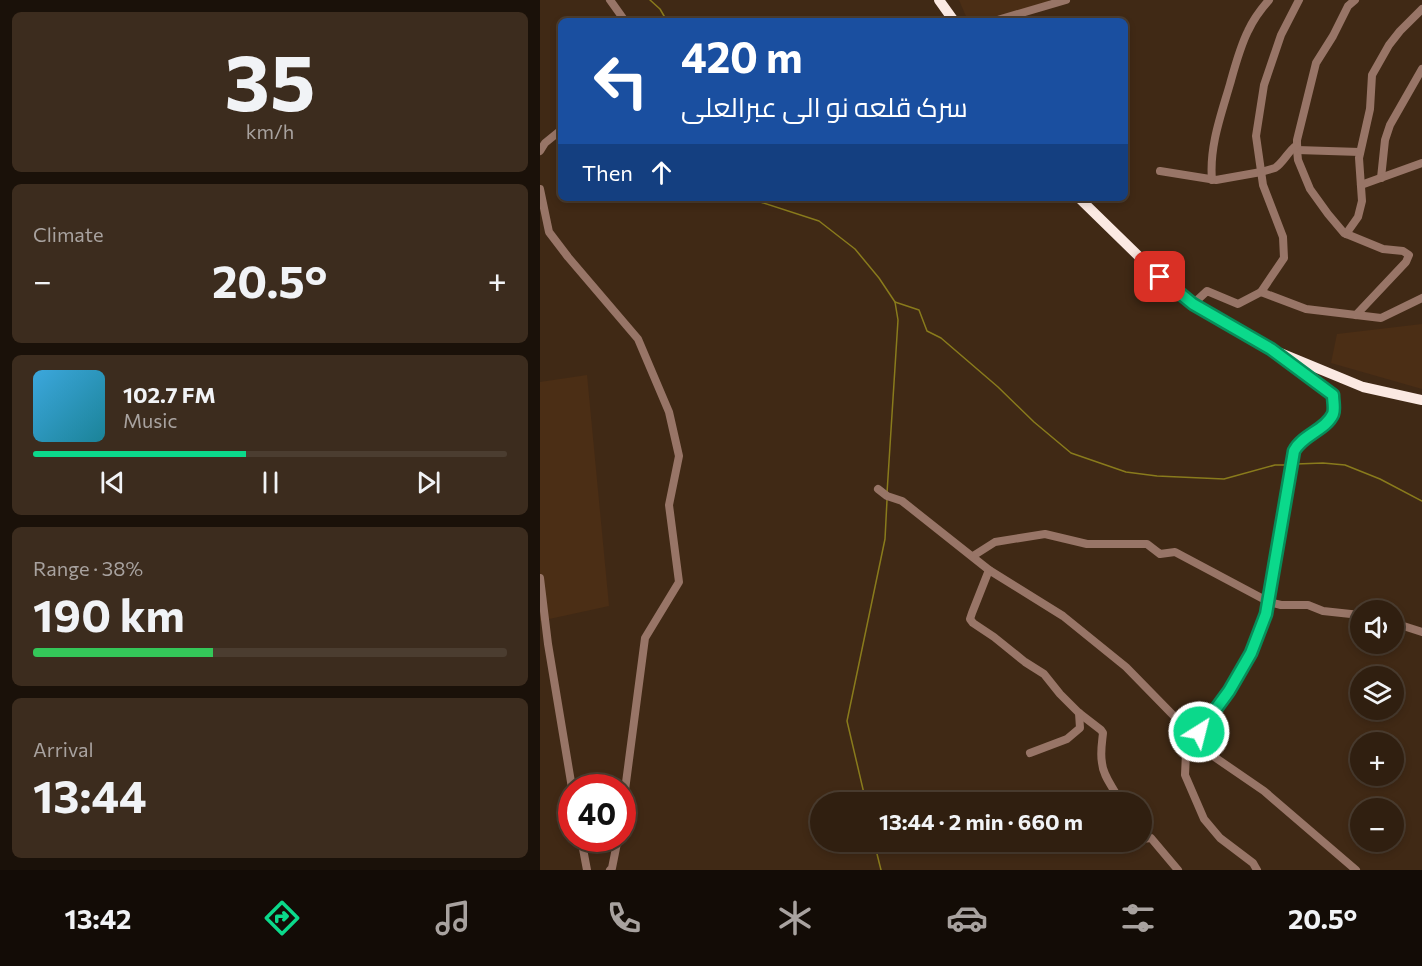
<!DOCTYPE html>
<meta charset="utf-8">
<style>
body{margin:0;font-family:Commissioner,Cairo,sans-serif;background:#3c2c1e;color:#f1f3f6;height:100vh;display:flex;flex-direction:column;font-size:22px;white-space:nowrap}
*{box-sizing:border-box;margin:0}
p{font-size:20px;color:#a8a29f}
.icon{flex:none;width:33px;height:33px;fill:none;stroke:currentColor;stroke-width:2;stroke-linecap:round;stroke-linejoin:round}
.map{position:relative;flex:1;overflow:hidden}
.details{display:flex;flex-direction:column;gap:12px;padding:12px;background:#1a1109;width:540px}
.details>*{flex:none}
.banner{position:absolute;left:18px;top:18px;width:570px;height:183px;border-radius:9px;box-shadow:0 3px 9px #0003,0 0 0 2px #4b3d30;background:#1a4fa0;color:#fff;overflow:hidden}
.controls{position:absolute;left:810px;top:600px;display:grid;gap:12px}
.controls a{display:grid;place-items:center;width:54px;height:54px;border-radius:50%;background:#301f10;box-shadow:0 3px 9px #0003,0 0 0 2px #4b3d30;font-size:30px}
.speed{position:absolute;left:18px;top:774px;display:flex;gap:12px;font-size:30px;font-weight:700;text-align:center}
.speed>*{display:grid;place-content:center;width:78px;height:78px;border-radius:50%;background:#301f10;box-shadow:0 3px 9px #0003,0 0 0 2px #4b3d30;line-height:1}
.speed .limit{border:9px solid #d22;background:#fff;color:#111}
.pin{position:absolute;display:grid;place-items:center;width:51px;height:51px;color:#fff;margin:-26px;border-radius:12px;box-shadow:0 3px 9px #0006}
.me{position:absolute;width:66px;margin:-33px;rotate:36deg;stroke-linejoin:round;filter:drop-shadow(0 0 4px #0008)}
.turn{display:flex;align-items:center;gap:21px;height:126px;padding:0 24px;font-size:27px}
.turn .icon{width:78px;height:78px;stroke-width:2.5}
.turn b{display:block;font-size:42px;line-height:51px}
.then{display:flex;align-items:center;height:57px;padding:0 24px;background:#0003;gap:12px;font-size:22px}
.big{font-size:45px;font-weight:700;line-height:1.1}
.details .tile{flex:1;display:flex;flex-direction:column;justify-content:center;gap:9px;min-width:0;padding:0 21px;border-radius:9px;background:#3c2c1e}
.details .dial{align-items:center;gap:0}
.dial b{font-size:78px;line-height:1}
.song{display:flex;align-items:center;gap:18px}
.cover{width:72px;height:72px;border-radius:9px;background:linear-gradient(135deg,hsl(200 70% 55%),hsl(190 70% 35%))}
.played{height:6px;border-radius:3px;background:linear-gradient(90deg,#0bd98b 45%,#4b3d30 45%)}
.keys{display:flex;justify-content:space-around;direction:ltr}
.heat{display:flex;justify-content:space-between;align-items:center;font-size:33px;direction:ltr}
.charge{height:9px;border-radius:4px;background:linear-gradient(90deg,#34c759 38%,#4b3d30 0)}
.trip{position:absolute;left:270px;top:792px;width:342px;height:60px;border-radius:30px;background:#301f10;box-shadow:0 3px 9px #0003,0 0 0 2px #4b3d30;font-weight:700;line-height:60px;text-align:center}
.menu{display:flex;height:96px;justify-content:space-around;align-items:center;background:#130c06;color:#a8a29f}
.menu .icon{width:42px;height:42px}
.menu .current{color:#0bd98b}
.menu b{font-size:27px;color:#f1f3f6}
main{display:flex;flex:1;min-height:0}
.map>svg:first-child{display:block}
</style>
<main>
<section class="details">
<div class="tile dial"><b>35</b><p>km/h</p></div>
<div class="tile"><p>Climate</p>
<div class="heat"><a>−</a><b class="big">20.5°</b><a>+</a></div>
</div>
<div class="tile">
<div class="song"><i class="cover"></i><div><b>102.7 FM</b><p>Music</p></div></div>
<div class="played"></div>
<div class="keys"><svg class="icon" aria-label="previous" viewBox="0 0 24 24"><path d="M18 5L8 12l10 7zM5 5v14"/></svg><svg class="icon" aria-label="pause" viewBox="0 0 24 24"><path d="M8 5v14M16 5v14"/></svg><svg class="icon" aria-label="next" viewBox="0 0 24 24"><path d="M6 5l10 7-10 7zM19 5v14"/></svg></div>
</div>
<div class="tile"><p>Range · 38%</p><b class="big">190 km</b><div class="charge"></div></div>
<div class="tile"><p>Arrival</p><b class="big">13:44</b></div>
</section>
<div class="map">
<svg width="882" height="870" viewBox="0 0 882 870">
<rect width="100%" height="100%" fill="#402915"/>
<g fill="#4b2e15">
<path d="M 419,0 L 509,0 L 509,3 L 462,21 L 428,21 Z"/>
<path d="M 882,324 L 882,389 L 791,363 L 797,334 Z"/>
<path d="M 47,375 L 69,606 L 0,621 L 0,382 Z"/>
</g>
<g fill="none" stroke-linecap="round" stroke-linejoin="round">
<g stroke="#897b1c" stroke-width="1.5">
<path d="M 110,0 L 120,9 L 127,21"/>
<path d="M 208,198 L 279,221 L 315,249 L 339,278 L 355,302 L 358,320 L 347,493"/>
<path d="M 355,302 L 379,310 L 387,331 L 401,338 L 458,387 L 494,422 L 531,453 L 586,472 L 617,476 L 684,479 L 735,465 L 748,465"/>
<path d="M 756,464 L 783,463 L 805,465 L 840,479 L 882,501"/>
<path d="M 326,802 L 307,721 L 345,539 L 347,500"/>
<path d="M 334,842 L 341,870"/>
</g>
<g stroke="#987567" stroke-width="8">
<path d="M 70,0 L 85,21"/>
<path d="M 815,0 L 808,6 L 793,36 L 776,63 L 757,140 L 757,150 L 758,160 L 770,189 L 788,214 L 804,233 L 843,249 L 863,251 L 869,255 L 866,262 L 816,315"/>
<path d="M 454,21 L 526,0"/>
<path d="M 757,150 L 820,152"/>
<path d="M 0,151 L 5,143 L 21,130"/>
<path d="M 620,171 L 676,180 L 721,172 L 735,168 C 744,162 748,151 757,145"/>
<path d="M 841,178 L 845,140 L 850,125 L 882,69"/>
<path d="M 672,180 C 669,147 681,115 690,84 C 695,66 700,47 708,31 C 713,20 721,9 729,0"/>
<path d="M 821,185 L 882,163"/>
<path d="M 0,189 L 9,232 L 28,257 L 98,339 L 129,412 L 139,456 L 129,505 L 139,582 L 105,638 L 82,813"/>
<path d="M 806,234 L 818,217 L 822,201 L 819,158 L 830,109 L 832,75 L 849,45 L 860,31 L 882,9"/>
<path d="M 721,292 L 744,258 L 743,237 L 723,185 L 716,136 L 724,85 L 741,35 L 759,0"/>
<path d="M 653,304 L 667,291 L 698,304 L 721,292 L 766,309 L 841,318 L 882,298"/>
<path d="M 338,489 L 347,496 L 362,501 L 449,570 L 523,616 L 586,667 L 673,756 L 724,791 L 816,870"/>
<path d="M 433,556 L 455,542 L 505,534 L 547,544 L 607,544 L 620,554 L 635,552 L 729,602 L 741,605 L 768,605 L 783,611 L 820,615"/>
<path d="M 449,570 L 432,613 L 430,619 L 433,623 L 454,637 L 485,662 L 504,674 L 520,694 L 539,713 L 561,730 L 563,733 C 562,743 560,753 562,763 C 563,777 575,789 580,802"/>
<path d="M 0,578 L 8,644 L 32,788"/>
<path d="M 854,623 L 882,632"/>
<path d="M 490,753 L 527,739 L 540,728 L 539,713"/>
<path d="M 41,838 L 47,870"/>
<path d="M 602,839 L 611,838 L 638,870"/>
<path d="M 70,870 L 72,868 L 78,838"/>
<path d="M 717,870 L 713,863 L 680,838 L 664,819 L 645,775 L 646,753 L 659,732 L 689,691 L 711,653 L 726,614 L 755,451 C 762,435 786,430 793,414 C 795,409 793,401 793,395 L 742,357"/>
</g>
<g stroke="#fbe9e2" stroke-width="10">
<path d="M 399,0 L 414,21"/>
<path d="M 539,198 L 620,277 L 653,304 L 731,349 L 823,387 L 882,400"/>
</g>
</g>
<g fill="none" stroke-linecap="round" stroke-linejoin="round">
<defs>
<path id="route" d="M 620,277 L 653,304 L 731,349 L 793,395 C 793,401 795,409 793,414 C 786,430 762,435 754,451 L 726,614 L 711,653 L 689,691 L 659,732"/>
</defs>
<use href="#route" stroke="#078d5a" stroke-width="15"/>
<use href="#route" stroke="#0bd98b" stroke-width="10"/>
</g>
</svg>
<div class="controls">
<a><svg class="icon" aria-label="sound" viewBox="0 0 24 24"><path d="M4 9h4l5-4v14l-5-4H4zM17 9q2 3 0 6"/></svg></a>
<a><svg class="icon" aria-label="layers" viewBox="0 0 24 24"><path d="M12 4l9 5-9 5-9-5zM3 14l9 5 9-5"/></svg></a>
<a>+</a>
<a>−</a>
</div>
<div class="speed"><div class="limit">40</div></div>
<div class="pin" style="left:620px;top:277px;background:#d93025"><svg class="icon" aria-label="arrive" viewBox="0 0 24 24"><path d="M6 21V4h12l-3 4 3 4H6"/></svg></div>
<svg class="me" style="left:659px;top:732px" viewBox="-20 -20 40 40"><circle r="17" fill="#0bd98b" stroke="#fff" stroke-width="3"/><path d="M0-11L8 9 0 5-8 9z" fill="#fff"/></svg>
<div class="trip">13:44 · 2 min · 660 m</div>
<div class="banner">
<div class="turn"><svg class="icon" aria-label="left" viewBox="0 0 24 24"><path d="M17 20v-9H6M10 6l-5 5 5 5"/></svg><div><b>420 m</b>سرک قلعه نو الی عبرالعلی</div></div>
<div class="then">Then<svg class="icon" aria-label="ahead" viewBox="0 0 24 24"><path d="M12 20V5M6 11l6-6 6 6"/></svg></div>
</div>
</div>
</main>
<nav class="menu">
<b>13:42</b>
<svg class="icon current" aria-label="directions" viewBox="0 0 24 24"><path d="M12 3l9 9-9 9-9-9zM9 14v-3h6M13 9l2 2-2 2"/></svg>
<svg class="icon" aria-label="music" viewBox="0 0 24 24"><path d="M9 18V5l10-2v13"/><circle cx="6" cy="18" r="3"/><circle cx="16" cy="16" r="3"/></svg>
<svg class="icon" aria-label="phone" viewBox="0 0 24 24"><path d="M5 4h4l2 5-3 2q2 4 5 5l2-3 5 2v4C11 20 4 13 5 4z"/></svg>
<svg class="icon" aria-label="climate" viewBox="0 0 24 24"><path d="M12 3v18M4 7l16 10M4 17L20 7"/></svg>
<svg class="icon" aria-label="car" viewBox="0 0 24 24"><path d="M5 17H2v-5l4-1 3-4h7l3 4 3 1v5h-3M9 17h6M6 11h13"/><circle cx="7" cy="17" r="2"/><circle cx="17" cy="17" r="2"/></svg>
<svg class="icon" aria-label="filters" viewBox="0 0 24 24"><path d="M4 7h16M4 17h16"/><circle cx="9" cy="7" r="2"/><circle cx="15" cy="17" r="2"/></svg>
<b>20.5°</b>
</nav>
